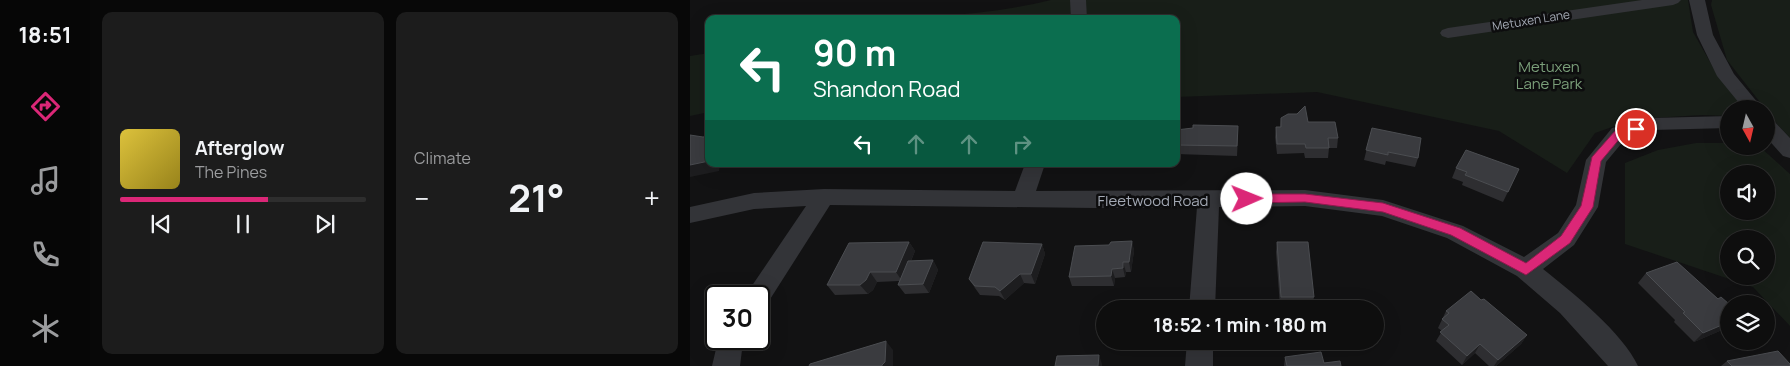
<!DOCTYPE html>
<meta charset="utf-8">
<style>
body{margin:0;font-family:Manrope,sans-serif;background:#1c1c1c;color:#f1f3f6;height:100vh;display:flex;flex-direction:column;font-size:19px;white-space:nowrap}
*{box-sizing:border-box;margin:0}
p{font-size:16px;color:#9b9c9e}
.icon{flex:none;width:28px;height:28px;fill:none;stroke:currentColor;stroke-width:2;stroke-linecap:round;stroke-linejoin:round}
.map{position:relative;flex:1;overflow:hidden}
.drawer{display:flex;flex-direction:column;gap:12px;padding:12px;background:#080808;width:600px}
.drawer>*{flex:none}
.hud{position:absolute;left:15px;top:15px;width:475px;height:152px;border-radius:10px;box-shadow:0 5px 20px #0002,0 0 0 1px #2e2e2e;background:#0b6e4f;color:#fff;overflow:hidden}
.needle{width:32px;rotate:172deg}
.controls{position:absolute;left:1030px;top:100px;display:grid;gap:10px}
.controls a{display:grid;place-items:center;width:55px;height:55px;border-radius:50%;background:#0e0e0e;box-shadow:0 5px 20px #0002,0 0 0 1px #2e2e2e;font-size:25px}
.speed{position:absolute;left:15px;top:285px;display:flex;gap:10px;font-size:25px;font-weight:700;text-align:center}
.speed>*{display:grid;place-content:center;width:65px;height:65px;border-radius:50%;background:#0e0e0e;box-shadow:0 5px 20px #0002,0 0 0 1px #2e2e2e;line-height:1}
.speed .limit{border:2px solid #111;border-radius:8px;background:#fff;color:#111}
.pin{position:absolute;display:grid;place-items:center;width:42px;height:42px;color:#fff;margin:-21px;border:2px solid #fff;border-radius:50%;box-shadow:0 1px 5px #0007}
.me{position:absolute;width:55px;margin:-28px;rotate:89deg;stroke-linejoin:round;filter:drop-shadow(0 0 4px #0008)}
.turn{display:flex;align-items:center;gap:18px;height:105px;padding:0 25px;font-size:22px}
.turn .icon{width:65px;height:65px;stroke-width:2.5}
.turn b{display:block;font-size:35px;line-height:42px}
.lanes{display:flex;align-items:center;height:48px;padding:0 25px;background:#0003;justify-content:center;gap:25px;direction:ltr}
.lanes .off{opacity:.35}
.big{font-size:38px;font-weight:700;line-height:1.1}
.drawer .widget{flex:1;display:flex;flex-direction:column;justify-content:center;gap:8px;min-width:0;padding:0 18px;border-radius:10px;background:#1c1c1c}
.song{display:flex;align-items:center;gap:15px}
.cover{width:60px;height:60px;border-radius:8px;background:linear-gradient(135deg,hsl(50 70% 55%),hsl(50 70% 35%))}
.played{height:5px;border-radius:2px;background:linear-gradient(90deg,#db2777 60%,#2e2e2e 60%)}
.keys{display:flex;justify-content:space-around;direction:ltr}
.heat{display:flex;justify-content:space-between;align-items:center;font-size:28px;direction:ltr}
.drawer .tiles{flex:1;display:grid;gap:12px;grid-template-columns:repeat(2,1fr)}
.trip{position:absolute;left:406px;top:300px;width:288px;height:50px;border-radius:25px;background:#0e0e0e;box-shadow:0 5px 20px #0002,0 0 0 1px #2e2e2e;font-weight:700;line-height:50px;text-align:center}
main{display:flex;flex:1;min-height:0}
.dock{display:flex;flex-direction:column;width:90px;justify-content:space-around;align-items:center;background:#060606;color:#9b9c9e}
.dock .icon{width:35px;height:35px}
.dock .active{color:#db2777}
.dock b{font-size:22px;color:#f1f3f6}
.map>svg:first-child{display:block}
</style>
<main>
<nav class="dock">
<b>18:51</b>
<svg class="icon active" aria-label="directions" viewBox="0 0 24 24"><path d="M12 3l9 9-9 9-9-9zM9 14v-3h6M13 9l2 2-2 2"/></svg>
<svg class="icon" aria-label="music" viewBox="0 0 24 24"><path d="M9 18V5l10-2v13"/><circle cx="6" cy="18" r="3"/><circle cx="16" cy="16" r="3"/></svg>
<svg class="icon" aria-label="phone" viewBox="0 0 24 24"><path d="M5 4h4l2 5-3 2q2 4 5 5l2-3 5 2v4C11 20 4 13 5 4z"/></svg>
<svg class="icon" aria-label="climate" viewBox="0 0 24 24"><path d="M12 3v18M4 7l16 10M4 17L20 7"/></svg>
</nav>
<section class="drawer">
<div class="tiles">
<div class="widget">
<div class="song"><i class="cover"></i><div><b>Afterglow</b><p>The Pines</p></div></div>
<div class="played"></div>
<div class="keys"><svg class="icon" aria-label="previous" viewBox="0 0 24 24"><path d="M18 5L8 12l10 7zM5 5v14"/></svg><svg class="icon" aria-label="pause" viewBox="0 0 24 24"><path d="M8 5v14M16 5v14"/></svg><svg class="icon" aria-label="next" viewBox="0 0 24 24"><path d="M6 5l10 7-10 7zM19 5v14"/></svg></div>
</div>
<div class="widget"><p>Climate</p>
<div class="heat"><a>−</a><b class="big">21°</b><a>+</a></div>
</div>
</div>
</section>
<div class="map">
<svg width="1100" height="366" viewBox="0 0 1100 366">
<rect width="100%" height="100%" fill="#121213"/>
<g fill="#181e18" fill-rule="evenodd">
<path d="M 361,0 L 998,0 L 1003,32 L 1024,69 L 1055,109 L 1039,109 L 1039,116 L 1012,115 L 945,119 L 905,133 L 877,173 L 809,131 L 627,92 L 486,97 L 486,19 L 173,19 C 197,14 222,17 246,16 C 285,14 324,9 361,0 Z"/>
<path d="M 1022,0 L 1100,0 L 1100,138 L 1087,124 L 1037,60 L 1021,5 Z"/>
<path d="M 19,53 L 19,112 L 0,116 L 0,56 Z"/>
<path d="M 1006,143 L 1039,143 L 1039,146 L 1069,146 L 1100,174 L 1100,326 L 1063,287 L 935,244 L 935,163 L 968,150 ZM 1039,174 L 1076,174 L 1076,211 L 1039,211 ZM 1039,239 L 1076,239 L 1076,276 L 1039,276 Z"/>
</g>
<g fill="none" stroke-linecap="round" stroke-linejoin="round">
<g fill="#333438" fill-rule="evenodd">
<path d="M 380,0 L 396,0 L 397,19 L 381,19 Z"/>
<path d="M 952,0 L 991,0 L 988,3 L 983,5 L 758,38 L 752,36 L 750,33 L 752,30 L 758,28 Z"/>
<path d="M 999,0 L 1015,0 L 1023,35 L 1044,74 L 1073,109 L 1054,109 L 1027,76 L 1007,35 Z"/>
<path d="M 1039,116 L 1039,128 L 962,130 L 936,138 L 916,162 L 908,207 L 884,245 L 853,269 C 882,292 933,333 948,366 L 918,366 L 870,313 L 827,276 L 757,238 L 692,216 L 615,206 L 529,207 L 525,309 L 499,309 L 507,207 L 405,208 L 140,205 L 77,304 L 69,306 L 69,296 L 55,296 L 116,206 L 64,209 L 0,223 L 0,207 L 64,193 L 134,189 L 325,191 L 335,164 L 355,164 L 346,191 L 615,190 L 693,200 L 773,226 L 834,257 L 868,233 L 886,205 L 896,160 L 922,128 L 962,118 Z"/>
<path d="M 1076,118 L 1083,120 L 1100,138 L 1100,158 L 1093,156 L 1076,137 Z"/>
<path d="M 30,339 L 57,339 L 52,350 L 50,366 L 22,366 L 26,349 Z"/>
<path d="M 497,341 L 523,341 L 523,366 L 495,366 Z"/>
</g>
</g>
<g fill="#2e2e31">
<path d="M 591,118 L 618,122 L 648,138 L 647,148 L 639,148 L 638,158 L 615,158 L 614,153 L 587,154 L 585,137 L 586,127 L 590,127 Z"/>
<path d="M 682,128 L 728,158 L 725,167 L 696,161 L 695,165 L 674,160 Z"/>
<path d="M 486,130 L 548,136 L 547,156 L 486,154 Z"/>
<path d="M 766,168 L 829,169 L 813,202 L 772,185 L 773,182 L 762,178 Z"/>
<path d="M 442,241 L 444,251 L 441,272 L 436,272 L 435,277 L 425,278 L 424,286 L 382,286 L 379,277 L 419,245 Z"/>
<path d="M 219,242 L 225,251 L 221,261 L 243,260 L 248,270 L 239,293 L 215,294 L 208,285 L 209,281 L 187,282 L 183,290 L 178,294 L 145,295 L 137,285 Z"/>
<path d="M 587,242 L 624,297 L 622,306 L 590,306 L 586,252 Z"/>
<path d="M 352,244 L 355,254 L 345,284 L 334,283 L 315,300 L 309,296 L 290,295 L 285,288 L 279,279 Z"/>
<path d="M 956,273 L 1028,299 L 1039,304 L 1039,327 L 1004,342 L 984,322 L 985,320 L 948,283 Z"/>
<path d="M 791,300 L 837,335 L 831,344 L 806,366 L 799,366 L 785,353 L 772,365 L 746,341 L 752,331 L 748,328 L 756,311 Z"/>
<path d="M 595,357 L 634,363 L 651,366 L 594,366 Z"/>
<path d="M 1037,361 L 1100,366 L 1031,366 Z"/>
</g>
<g fill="#1d1d1f">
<path d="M 19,161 L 19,164 L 30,164 L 29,171 L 0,177 L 0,165 Z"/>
<path d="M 442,241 L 444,251 L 441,272 L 439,262 Z"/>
<path d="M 219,242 L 225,251 L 212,281 L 206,272 Z"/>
<path d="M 352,244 L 355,254 L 345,284 L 341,274 Z"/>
<path d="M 243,260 L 248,270 L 239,293 L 233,284 Z"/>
<path d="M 433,262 L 436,272 L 435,277 L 433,268 Z"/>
<path d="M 422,269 L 425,278 L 424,286 L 421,276 Z"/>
<path d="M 180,272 L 187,282 L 183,290 L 178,294 L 170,285 Z"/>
<path d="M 330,274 L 334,283 L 315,300 L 310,291 Z"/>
<path d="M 1039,322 L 1039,327 L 1004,342 L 1013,333 Z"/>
<path d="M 837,335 L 831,344 L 806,366 L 804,366 L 808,360 Z"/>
<path d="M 196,341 L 203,350 L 203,366 L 192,366 Z"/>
<path d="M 790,344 L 785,353 L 772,365 L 777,356 Z"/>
<path d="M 409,355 L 412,364 L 412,366 L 408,366 Z"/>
</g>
<g fill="#3a3b3f" stroke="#4b4d51">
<path d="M 615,106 L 618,122 L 645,122 L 648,138 L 638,138 L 639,148 L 616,148 L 615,144 L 587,144 L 586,127 L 591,127 L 591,118 L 598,114 L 607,114 Z"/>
<path d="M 503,125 L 548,126 L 547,146 L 486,145 L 486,130 L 503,128 Z"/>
<path d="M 682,128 L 731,138 L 728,158 L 698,152 L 698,155 L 676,150 Z"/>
<path d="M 0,135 L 13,137 L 19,136 L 19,161 L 0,165 Z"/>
<path d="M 776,150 L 829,169 L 818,192 L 775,175 L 777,172 L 766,168 Z"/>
<path d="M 442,241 L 439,262 L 433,262 L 433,268 L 422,269 L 421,276 L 379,277 L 385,246 L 419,245 L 421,242 Z"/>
<path d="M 219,242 L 206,272 L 180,272 L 176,280 L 170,285 L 137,285 L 159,243 Z"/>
<path d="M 293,242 L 352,244 L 341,274 L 330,274 L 310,291 L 305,287 L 285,286 L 279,279 Z"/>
<path d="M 587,242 L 618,242 L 624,297 L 591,297 Z"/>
<path d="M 243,260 L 233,284 L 208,285 L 218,261 Z"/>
<path d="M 987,262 L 1028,299 L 1031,297 L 1039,304 L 1039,322 L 1013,333 L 993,313 L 995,312 L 956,273 Z"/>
<path d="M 781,291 L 791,300 L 794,299 L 837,335 L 808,360 L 790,344 L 777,356 L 750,332 L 759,325 L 752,319 L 759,313 L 756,311 Z"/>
<path d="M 196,341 L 195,362 L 192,365 L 192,366 L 119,366 L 120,364 Z"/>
<path d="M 1088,351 L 1100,364 L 1100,366 L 1042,366 L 1037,361 Z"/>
<path d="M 631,352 L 634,363 L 650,361 L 651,366 L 597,366 L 595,357 Z"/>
<path d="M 409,355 L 408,366 L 365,366 L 367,356 Z"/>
</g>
<path fill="#db2777" stroke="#8e194d" d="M 946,125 L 949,126 L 951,129 L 949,131 L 932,136 L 911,161 L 903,207 L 880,243 L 836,275 L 761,235 L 693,212 L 615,202 L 557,203 L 551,199 L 557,194 L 615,194 L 693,203 L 770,228 L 836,263 L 871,236 L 891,206 L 902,157 L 925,131 Z"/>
<g text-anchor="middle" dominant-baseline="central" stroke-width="5" stroke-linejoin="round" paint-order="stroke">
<g font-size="12" fill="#a3a9b4" stroke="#0d0d0e">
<text transform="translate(841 20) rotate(-9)">Metuxen Lane</text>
</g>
<g font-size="15" fill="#7b9f7a" stroke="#0d0d0e">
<text x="859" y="66">Metuxen<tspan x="859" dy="17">Lane Park</tspan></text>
</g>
<g font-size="15" fill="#a3a9b4" stroke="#0d0d0e">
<text x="463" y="200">Fleetwood Road</text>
</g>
</g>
</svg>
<div class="controls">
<a><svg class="needle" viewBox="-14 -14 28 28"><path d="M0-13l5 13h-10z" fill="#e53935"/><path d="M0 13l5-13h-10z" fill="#9b9c9e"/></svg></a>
<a><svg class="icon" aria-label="sound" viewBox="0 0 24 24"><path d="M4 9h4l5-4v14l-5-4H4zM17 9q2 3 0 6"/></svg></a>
<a><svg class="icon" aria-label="search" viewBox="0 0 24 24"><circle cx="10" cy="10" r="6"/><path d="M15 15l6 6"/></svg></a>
<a><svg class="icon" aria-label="layers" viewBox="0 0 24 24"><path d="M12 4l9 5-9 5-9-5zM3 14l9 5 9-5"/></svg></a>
</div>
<div class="speed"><div class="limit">30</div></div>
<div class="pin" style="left:946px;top:129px;background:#d93025"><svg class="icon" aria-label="arrive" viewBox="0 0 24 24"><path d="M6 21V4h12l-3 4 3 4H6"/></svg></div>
<svg class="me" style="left:557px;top:199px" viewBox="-20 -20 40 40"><circle r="19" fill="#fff"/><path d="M0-13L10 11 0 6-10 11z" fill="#db2777"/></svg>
<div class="trip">18:52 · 1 min · 180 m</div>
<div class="hud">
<div class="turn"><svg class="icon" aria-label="left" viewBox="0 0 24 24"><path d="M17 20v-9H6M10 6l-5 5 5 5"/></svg><div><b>90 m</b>Shandon Road</div></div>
<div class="lanes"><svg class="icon" aria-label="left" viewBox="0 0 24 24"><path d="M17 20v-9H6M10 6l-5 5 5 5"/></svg><svg class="icon off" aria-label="ahead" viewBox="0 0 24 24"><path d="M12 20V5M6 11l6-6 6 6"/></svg><svg class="icon off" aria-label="ahead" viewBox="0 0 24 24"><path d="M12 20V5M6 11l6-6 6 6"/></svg><svg class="icon off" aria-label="right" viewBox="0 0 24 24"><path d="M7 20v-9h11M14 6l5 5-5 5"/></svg></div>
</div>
</div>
</main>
